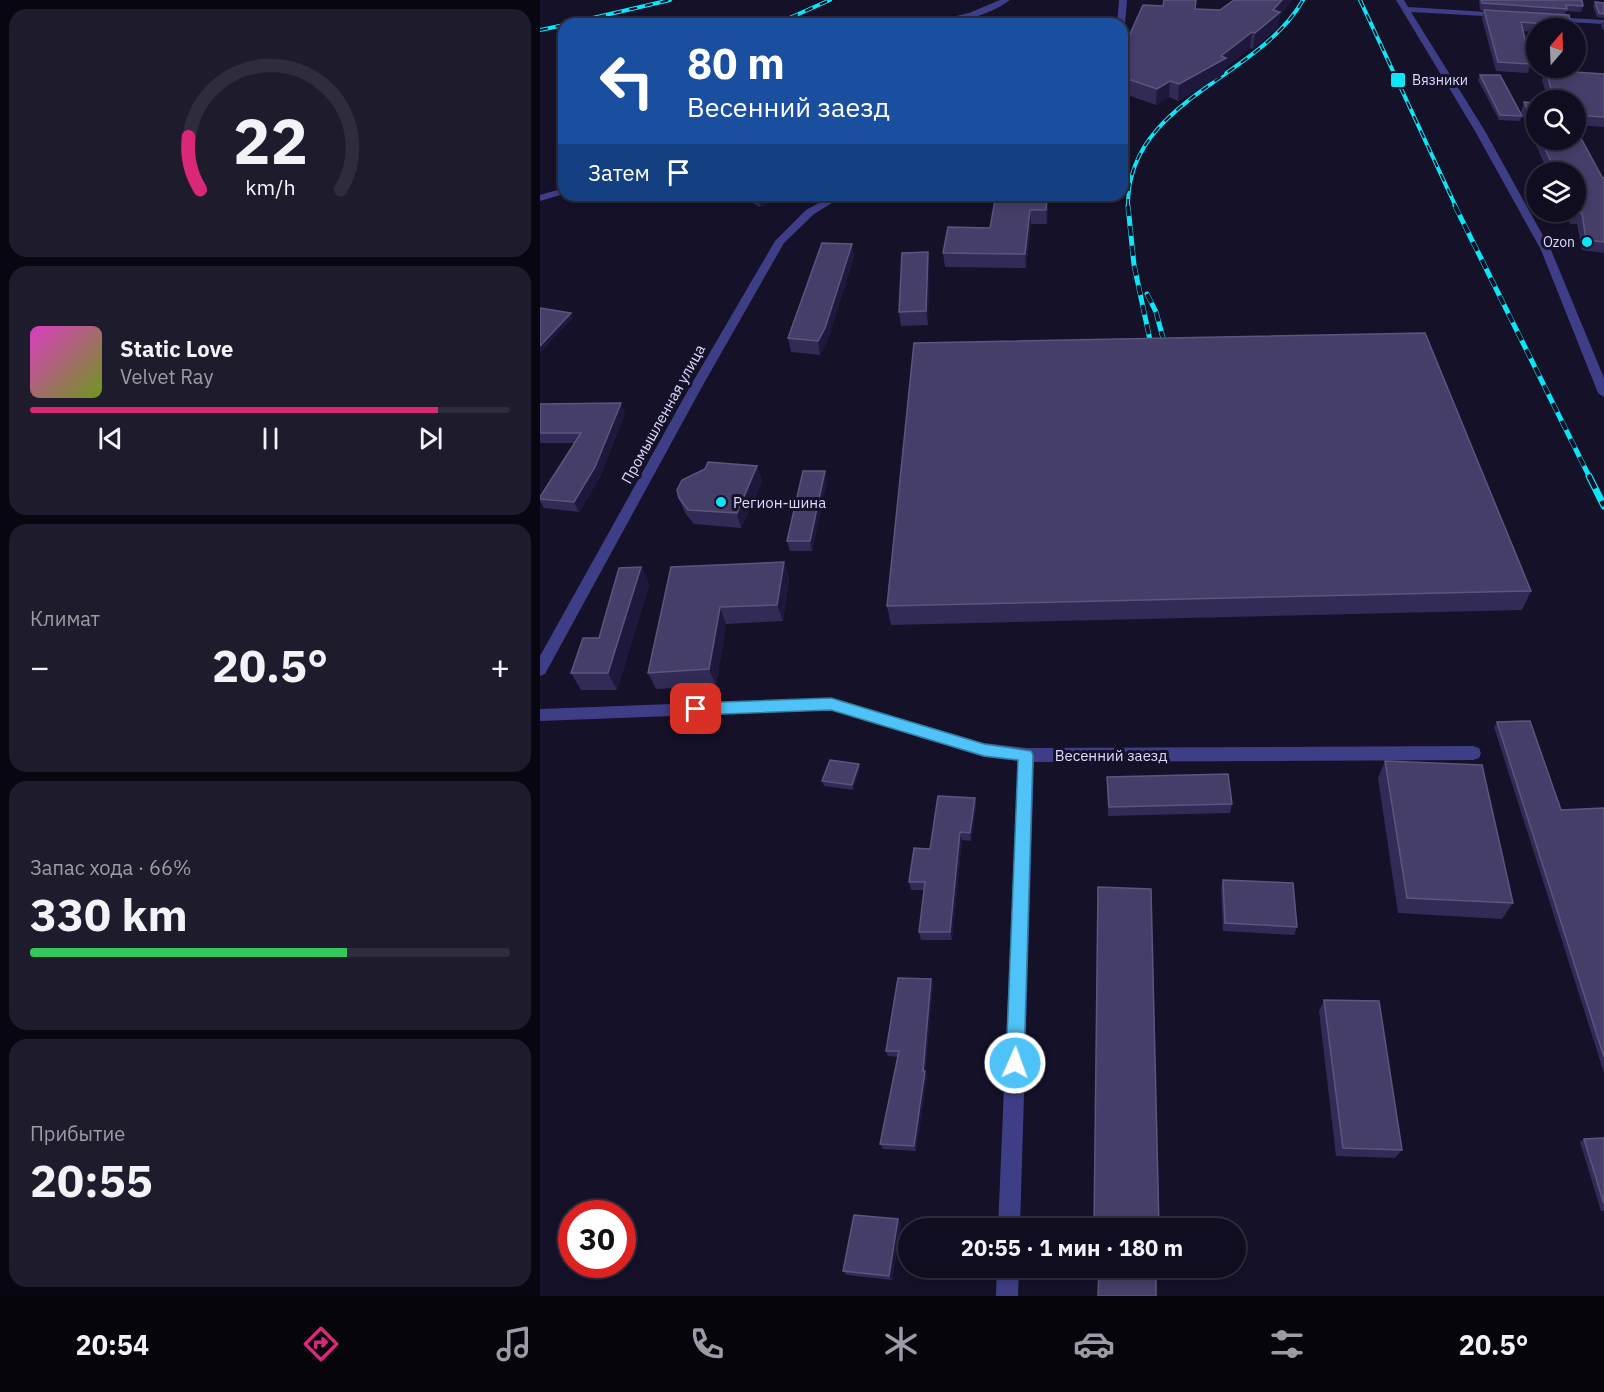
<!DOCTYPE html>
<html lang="ru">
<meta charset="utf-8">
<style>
body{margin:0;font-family:"IBM Plex Sans",sans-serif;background:#1d1b2c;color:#f1f3f6;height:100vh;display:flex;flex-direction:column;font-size:22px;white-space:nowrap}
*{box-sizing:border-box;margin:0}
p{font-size:20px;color:#9b9ca4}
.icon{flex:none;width:33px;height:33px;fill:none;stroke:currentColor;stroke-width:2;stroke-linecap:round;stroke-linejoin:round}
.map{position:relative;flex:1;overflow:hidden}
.side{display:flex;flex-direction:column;gap:9px;padding:9px;background:#080711;width:540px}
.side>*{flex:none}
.hud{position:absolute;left:18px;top:18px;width:570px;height:183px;border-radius:18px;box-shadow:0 3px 9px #0003,0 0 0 2px #2f2d3d;background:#1a4fa0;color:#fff;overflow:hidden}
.needle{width:39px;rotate:19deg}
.controls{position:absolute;left:986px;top:18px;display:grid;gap:12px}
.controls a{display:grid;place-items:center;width:60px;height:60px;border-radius:50%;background:#0f0d1f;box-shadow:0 3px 9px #0003,0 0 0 2px #2f2d3d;font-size:30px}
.speed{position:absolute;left:18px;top:1200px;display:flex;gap:12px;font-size:30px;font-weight:700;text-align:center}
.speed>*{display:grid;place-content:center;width:78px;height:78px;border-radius:50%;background:#0f0d1f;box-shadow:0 3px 9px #0003,0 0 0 2px #2f2d3d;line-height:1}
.speed .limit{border:9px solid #d22;background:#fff;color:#111}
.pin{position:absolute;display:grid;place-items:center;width:51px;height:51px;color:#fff;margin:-26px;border-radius:12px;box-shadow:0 3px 9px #0006}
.me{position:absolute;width:66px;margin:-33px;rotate:2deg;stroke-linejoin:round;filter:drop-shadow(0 0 4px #0008)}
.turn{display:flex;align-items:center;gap:21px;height:126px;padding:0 30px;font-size:27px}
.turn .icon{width:78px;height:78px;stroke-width:2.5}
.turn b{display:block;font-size:42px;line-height:51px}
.then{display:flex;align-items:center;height:57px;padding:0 30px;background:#0003;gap:12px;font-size:22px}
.big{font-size:45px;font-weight:800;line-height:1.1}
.side .card{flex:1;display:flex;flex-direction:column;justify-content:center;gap:9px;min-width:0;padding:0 21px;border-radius:18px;background:#1d1b2c}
.side .dial{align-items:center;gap:0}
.dial svg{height:156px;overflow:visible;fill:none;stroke:#2f2d3d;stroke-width:7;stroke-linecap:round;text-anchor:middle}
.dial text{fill:#f1f3f6;stroke:none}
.song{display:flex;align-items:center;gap:18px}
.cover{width:72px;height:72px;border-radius:9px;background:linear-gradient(135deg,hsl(310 70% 55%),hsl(80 70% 35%))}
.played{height:6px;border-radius:3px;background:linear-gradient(90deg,#db2777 85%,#2f2d3d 85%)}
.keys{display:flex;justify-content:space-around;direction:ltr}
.heat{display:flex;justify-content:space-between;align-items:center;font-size:33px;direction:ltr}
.charge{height:9px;border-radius:4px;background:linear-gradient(90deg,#34c759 66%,#2f2d3d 0)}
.trip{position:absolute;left:358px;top:1218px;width:348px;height:60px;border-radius:30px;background:#0f0d1f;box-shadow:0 3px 9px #0003,0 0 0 2px #2f2d3d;font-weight:800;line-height:60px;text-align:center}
.menu{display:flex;height:96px;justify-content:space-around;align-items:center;background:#06050c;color:#9b9ca4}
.menu .icon{width:42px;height:42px}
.menu .selected{color:#db2777}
.menu b{font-size:27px;color:#f1f3f6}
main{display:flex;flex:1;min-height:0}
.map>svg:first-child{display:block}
</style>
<main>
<section class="side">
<div class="card dial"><svg viewBox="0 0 100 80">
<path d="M14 69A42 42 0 1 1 86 69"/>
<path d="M14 69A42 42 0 0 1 8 42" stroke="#db2777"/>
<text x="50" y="56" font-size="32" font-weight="700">22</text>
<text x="50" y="72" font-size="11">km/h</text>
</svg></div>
<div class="card">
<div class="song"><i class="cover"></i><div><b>Static Love</b><p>Velvet Ray</p></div></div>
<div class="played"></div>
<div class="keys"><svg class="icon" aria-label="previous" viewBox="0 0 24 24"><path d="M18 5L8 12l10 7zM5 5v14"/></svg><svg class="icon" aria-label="pause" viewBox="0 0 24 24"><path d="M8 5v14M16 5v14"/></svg><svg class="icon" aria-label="next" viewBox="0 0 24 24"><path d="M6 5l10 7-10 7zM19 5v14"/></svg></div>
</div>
<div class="card"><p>Климат</p>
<div class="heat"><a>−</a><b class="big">20.5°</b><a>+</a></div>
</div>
<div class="card"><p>Запас хода · 66%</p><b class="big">330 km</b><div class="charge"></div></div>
<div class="card"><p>Прибытие</p><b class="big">20:55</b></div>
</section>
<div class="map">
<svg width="1064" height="1296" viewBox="0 0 1064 1296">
<rect width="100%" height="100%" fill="#141129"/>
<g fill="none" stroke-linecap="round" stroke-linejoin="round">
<g fill="#3e3e86" fill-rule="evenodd">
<path d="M 460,0 L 470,0 C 433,28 376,24 332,24 L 336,22 L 416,16 L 429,13 Z"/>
<path d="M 579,0 L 587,0 L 585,24 L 582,26 L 582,24 L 577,24 Z"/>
<path d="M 856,0 L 864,0 L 868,7 L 963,13 L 967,15 L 963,17 L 871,12 L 945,131 L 1011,250 L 1064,378 L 1064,397 L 1058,393 L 1001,250 L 935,131 Z"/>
<path d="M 1011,17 L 1064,20 L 1064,24 L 1008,21 L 1007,19 Z"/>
<path d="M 24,188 L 24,194 L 0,201 L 0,195 Z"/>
<path d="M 293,195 L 305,195 L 274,214 L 244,243 L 163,385 L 5,674 L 0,676 L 0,656 L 151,385 L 235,241 L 266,210 Z"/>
<path d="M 291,698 L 444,743 L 486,748 L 933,746 L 939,748 L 941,753 L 939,758 L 933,760 L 494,762 L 480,1228 L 458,1228 L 478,761 L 444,757 L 291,710 L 0,721 L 0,709 Z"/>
<path d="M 457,1268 L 479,1268 L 478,1296 L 456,1296 Z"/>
</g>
<defs>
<g id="rail-far2">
<path d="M 820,0 L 916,207"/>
<path d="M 27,24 L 130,0"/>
<path d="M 236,24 L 290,0"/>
<path d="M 0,30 L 24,25"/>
<path d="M 588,207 C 586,100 718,80 763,0"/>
</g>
<g id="rail-far1">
<path d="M 588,206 L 594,265 L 613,354"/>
<path d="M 915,206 L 1050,478"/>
<path d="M 607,294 L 616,312 L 627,353"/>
</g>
<path id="rail" d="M 1049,476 L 1064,506"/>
</defs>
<use href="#rail-far2" stroke="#0ce7f8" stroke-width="4"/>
<use href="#rail-far1" stroke="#0ce7f8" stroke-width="5"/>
<use href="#rail" stroke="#0ce7f8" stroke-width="7"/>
<use href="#rail-far2" stroke="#141129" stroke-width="2" stroke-dasharray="8" stroke-linecap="butt"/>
<use href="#rail-far1" stroke="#141129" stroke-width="4" stroke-dasharray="10" stroke-linecap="butt"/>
<use href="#rail" stroke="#141129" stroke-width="4.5" stroke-dasharray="14" stroke-linecap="butt"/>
</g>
<g fill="#322b56">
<path d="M 694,0 L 752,0 L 740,15 L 738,27 L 713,49 L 710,48 L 685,68 L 684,74 L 638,101 L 629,97 L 616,105 L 582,93 L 582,45 L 623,6 L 680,10 Z"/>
<path d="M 939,0 L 1042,0 L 1043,6 L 1041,12 L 1026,11 L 1025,15 L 1031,26 L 1030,28 L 996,28 L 996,32 L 983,31 L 991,64 L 988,73 L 956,71 L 942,19 L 944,10 L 1002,14 L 940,10 Z"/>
<path d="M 1055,2 L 1064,3 L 1064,18 L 1057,17 L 1053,6 Z"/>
<path d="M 1062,22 L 1064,22 L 1064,30 L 1063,30 L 1061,26 Z"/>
<path d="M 1006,70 L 1064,74 L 1064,127 L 1035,125 L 1035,100 L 1008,100 L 1002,80 Z"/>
<path d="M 940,75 L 982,116 L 980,121 L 959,120 L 938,80 Z"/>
<path d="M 984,102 L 996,103 L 996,140 L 1035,140 L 1062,177 L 1064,178 L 1064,253 L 1042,250 L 1037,224 L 1030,224 L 1025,212 L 1035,212 L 1035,172 L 1008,172 L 981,112 Z"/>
<path d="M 198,195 L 245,195 L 220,207 Z"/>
<path d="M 508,201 L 507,224 L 491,224 L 486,268 L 405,267 L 403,253 L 450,228 Z"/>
<path d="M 312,244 L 314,257 L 287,341 L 280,355 L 251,352 L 248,338 Z"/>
<path d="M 388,252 L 389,267 L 388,325 L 361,326 L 359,312 Z"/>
<path d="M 0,404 L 85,413 L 60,477 L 39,512 L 4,508 L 0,501 L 0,497 L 34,443 L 0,443 Z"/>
<path d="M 217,466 L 222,481 L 201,528 L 154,524 L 145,513 L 139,498 Z"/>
<path d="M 287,481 L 272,551 L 250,551 L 247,541 Z"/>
<path d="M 244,562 L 249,579 L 243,621 L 186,624 L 176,686 L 116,689 L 108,673 L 131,567 Z"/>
<path d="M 101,567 L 109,585 L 77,690 L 41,690 L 31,673 L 59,638 Z"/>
<path d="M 991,591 L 982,610 L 351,625 L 347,606 Z"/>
<path d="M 957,722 L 1021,810 L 1064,808 L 1064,1073 L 954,727 Z"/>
<path d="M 845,761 L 973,903 L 962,919 L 858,913 L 838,778 Z"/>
<path d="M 320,768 L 313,790 L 284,786 L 282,781 Z"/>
<path d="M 567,777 L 692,804 L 690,813 L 568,816 Z"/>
<path d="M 435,798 L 436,807 L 431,841 L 422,840 L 412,940 L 381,940 L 379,932 L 384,890 L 371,890 L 369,882 Z"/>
<path d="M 683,880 L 757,927 L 754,935 L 683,931 L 681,888 Z"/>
<path d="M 391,979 L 393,985 L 385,1071 L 387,1076 L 376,1151 L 343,1149 L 340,1144 L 358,1057 L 348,1056 L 346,1051 Z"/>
<path d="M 784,1000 L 862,1150 L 855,1158 L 796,1156 L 779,1011 Z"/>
<path d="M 1064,1138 L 1064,1211 L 1061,1211 L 1040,1142 L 1044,1139 Z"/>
<path d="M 358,1219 L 361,1223 L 352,1280 L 307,1275 L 303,1271 Z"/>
<path d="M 553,1268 L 620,1268 L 620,1270 L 617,1277 L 616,1277 L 616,1296 L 558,1296 L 558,1275 L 553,1275 Z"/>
</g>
<g fill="#1e193c">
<path d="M 742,0 L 752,0 L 740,15 L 738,27 L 713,49 L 715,33 Z"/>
<path d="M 712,32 L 710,48 L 685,68 L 684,74 L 638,101 L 639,84 Z"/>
<path d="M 630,81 L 629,97 L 616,105 L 617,89 Z"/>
<path d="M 217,195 L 245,195 L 220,207 Z"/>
<path d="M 507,195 L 508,201 L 507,224 L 506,210 Z"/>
<path d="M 490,210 L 491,224 L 486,268 L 485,254 Z"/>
<path d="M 312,244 L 314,257 L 287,341 L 280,355 L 278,341 Z"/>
<path d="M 388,252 L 389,267 L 388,325 L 386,311 Z"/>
<path d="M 31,313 L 33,318 L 0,353 L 0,346 Z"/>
<path d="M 81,403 L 85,413 L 60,477 L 39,512 L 34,502 Z"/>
<path d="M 217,466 L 222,481 L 201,528 L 197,513 Z"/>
<path d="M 285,471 L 287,481 L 272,551 L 270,541 Z"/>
<path d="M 244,562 L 249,579 L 243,621 L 237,605 Z"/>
<path d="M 101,567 L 109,585 L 77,690 L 68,673 Z"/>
<path d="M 180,607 L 186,624 L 176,686 L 169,669 Z"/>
<path d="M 319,764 L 320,768 L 313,790 L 312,785 Z"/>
<path d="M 435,798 L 436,807 L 431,841 L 430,833 Z"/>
<path d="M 420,832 L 422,840 L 412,940 L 410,932 Z"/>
<path d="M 391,979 L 393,985 L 384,1076 L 383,1071 Z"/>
<path d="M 385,1071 L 387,1076 L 376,1151 L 374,1146 Z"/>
<path d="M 358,1219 L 361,1223 L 352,1280 L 349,1276 Z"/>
</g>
<g fill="#443e68" stroke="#5c567f" stroke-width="1.5">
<path d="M 624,0 L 656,0 L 655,9 L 680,10 L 694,0 L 742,0 L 733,10 L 740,12 L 715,33 L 712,32 L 681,56 L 686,58 L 639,84 L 630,81 L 617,89 L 582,77 L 582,45 L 589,36 L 603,5 L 623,6 Z"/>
<path d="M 941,0 L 1042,0 L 1043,6 L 1026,5 L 1027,9 L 942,3 Z"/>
<path d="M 1055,2 L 1064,3 L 1064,14 L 1059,13 Z"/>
<path d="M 944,10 L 1029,15 L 1031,26 L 981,22 L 991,64 L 958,62 Z"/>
<path d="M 1006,70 L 1064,74 L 1064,117 L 1035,115 L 1035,100 L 1014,100 Z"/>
<path d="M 940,75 L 960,75 L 982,116 L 960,115 Z"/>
<path d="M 984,102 L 996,103 L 996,129 Z"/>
<path d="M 1035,127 L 1062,177 L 1064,178 L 1064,242 L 1046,240 L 1042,213 L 1035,213 L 1034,212 L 1035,212 L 1035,172 L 1016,172 L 1001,140 L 1035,140 Z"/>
<path d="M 456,195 L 507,195 L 506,210 L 490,210 L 485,254 L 403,253 L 408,227 L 450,228 Z"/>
<path d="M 282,243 L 312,244 L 285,328 L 278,341 L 248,338 Z"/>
<path d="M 388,252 L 386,311 L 359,312 L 362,253 Z"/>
<path d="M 0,308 L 31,313 L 0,346 Z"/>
<path d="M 885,333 L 991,591 L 347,606 L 374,343 Z"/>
<path d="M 81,403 L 55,467 L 34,502 L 0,499 L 0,497 L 41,433 L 0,433 L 0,404 Z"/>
<path d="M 168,462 L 217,466 L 197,513 L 148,510 L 139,498 L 137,490 L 142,480 L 165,469 Z"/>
<path d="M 263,471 L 285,471 L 270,541 L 247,541 Z"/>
<path d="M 244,562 L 237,605 L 180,607 L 169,669 L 108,673 L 131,567 Z"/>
<path d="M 101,567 L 68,673 L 31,673 L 43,638 L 59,638 L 79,568 Z"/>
<path d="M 990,721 L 1021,810 L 1064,808 L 1064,1057 L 957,722 Z"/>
<path d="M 290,760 L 319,764 L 312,785 L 282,781 Z"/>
<path d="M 845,761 L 942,765 L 973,903 L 867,898 Z"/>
<path d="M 688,774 L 692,804 L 569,807 L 567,777 Z"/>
<path d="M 398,796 L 435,798 L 430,833 L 420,832 L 410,932 L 379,932 L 385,882 L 369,882 L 374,848 L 390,849 Z"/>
<path d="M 683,880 L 753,883 L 757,927 L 685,923 Z"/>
<path d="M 558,887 L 611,889 L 619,1228 L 554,1228 Z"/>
<path d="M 358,978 L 391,979 L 383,1071 L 385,1071 L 374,1146 L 340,1144 L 359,1051 L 346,1051 Z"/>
<path d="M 784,1000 L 839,1001 L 862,1150 L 803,1148 Z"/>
<path d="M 1064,1138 L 1064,1204 L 1044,1139 Z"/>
<path d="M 314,1215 L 358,1219 L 349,1276 L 303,1271 Z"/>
<path d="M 553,1268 L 620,1268 L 620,1270 L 616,1270 L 616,1296 L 558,1296 L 559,1269 Z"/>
</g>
<path fill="#4fc3f7" stroke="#337fa1" stroke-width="1.5" d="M 291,698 L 444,744 L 491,751 L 493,755 L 484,1063 L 481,1069 L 475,1072 L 469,1069 L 466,1063 L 478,760 L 444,756 L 291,710 L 156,715 L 151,713 L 149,709 L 151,705 L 156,703 Z"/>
<g fill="#0ce7f8" stroke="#141129" stroke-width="2">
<rect x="850" y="72" width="16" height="16" rx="3"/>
<circle cx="1047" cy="242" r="6"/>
<circle cx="181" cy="502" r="6"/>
</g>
<g text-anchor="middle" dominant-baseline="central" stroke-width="6" stroke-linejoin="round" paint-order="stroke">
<g font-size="14" fill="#dddafe" stroke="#141129" text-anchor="start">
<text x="872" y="80">Вязники</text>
<text x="1035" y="242" text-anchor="end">Ozon</text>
</g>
<g font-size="15" fill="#dddafe" stroke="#141129">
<text transform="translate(123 414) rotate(-61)">Промышленная улица</text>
<text x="571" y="755">Весенний заезд</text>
</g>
<g font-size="15" fill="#dddafe" stroke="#141129" text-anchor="start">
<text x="193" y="502">Регион-шина</text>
</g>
</g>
</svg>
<div class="controls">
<a><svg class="needle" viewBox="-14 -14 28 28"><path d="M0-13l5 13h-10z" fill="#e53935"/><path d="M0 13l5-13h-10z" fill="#9b9ca4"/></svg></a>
<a><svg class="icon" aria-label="search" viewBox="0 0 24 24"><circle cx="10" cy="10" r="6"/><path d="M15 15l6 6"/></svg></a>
<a><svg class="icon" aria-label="layers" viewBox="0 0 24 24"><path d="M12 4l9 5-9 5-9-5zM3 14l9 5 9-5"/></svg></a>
</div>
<div class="speed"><div class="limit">30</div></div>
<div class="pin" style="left:156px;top:709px;background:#d93025"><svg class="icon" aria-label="arrive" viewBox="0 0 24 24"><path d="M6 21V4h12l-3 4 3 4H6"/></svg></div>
<svg class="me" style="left:475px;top:1063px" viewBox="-20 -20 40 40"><circle r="17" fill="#4fc3f7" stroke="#fff" stroke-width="3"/><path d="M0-11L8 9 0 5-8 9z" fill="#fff"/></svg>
<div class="trip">20:55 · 1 мин · 180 m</div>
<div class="hud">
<div class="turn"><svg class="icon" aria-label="left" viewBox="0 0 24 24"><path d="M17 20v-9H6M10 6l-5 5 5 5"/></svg><div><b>80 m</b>Весенний заезд</div></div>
<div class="then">Затем<svg class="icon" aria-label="arrive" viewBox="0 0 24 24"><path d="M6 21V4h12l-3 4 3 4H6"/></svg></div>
</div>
</div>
</main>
<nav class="menu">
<b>20:54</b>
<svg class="icon selected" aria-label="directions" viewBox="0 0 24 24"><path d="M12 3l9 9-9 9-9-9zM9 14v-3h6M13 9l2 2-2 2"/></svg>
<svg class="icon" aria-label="music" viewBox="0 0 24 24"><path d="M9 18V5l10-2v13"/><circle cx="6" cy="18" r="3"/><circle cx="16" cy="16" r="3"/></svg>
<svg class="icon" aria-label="phone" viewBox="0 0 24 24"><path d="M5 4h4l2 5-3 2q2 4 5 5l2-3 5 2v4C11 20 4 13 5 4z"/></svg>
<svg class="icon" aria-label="climate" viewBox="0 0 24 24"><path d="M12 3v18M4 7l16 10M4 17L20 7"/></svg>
<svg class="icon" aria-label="car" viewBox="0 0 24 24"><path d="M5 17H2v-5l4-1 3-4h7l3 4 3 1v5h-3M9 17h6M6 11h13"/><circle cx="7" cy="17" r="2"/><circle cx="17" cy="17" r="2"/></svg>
<svg class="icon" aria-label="filters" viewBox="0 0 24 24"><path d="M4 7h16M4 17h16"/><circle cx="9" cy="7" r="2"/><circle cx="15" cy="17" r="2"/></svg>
<b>20.5°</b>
</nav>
